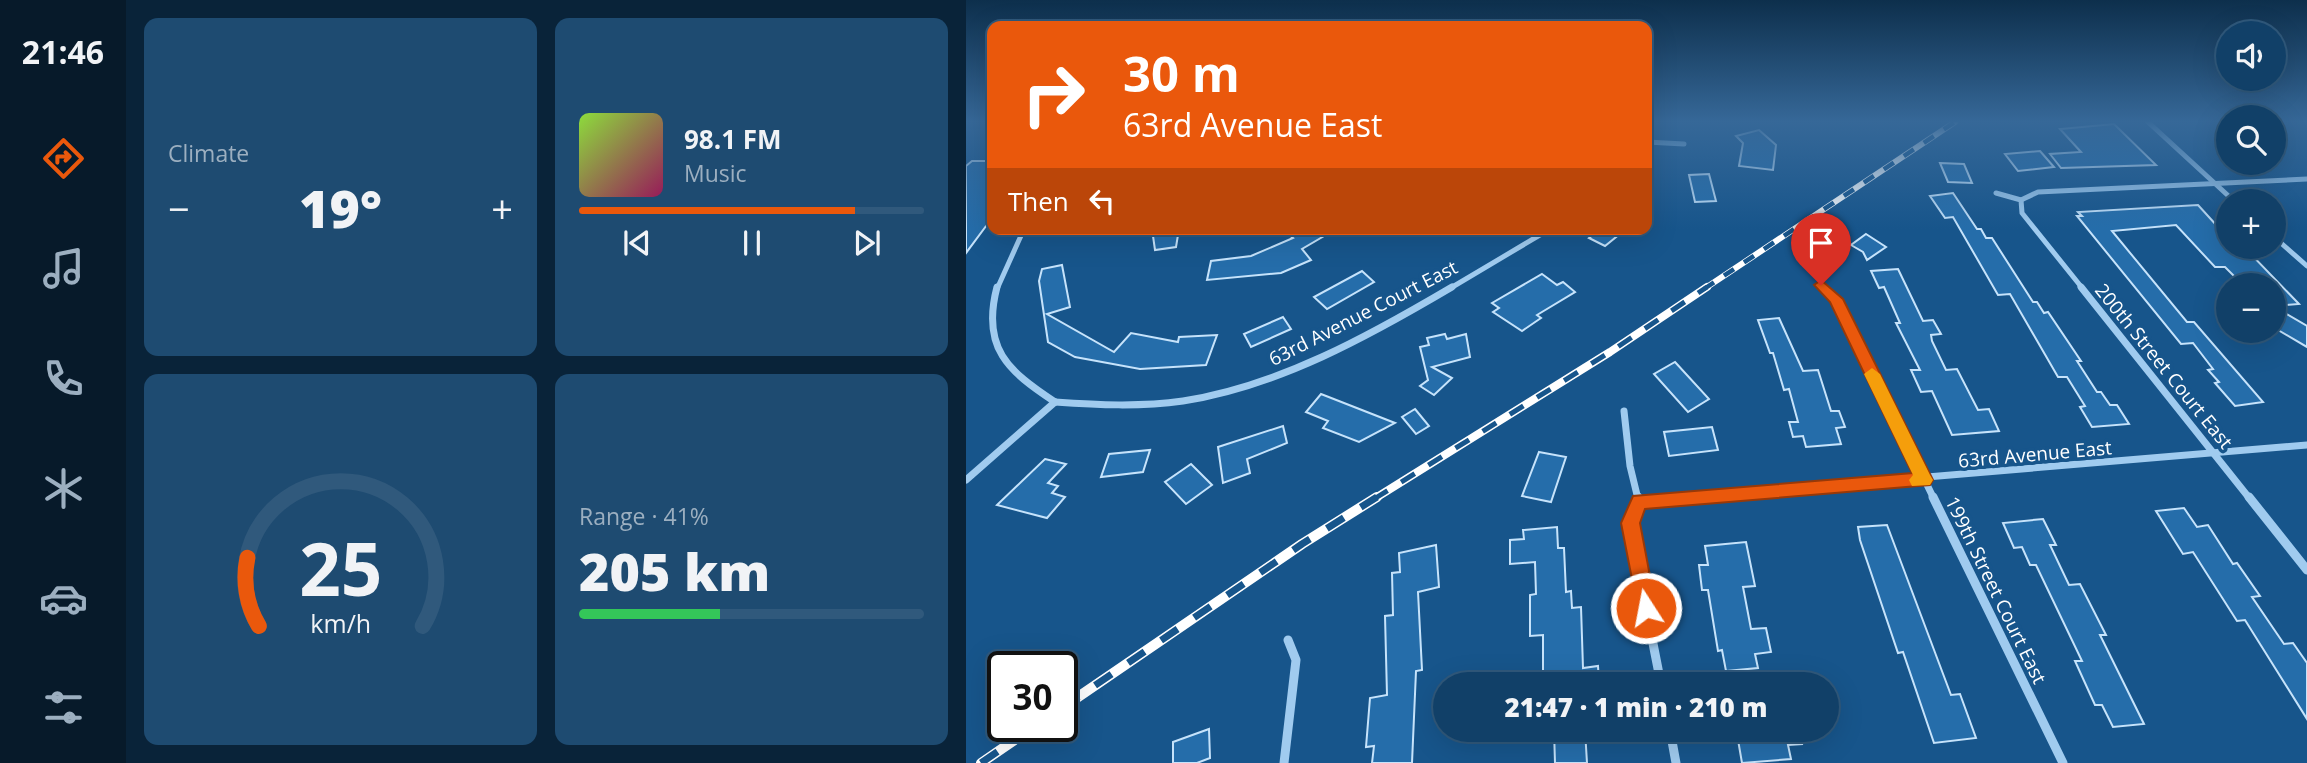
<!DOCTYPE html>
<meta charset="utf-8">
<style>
body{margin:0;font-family:"Open Sans",sans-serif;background:#1e4b71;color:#f1f3f6;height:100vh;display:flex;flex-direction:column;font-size:26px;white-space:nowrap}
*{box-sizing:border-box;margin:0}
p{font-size:23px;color:#9cafc0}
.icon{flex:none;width:38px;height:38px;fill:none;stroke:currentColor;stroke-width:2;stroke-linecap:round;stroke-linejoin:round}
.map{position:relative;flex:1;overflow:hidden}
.side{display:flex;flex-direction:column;gap:18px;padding:18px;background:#092339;width:840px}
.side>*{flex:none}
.guide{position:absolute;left:21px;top:21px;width:665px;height:214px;border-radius:14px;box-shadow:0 7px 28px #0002,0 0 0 2px #30597c;background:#ea580c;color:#fff;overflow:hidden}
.controls{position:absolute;left:1250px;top:21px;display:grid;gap:14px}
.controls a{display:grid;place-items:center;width:70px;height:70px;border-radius:50%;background:#114068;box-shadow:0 7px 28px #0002,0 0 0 2px #30597c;font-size:35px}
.speed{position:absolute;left:21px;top:651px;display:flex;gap:14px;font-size:35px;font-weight:700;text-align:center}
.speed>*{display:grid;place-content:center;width:91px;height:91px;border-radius:50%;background:#114068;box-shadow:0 7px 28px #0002,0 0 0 2px #30597c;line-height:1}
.speed .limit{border:4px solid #111;border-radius:10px;background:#fff;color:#111}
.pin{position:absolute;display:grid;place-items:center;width:60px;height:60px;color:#fff;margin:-72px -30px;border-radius:50% 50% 50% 0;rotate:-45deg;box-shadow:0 0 7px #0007}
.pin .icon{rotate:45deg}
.me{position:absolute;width:77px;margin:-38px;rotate:349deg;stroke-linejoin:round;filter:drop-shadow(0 0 5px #0008)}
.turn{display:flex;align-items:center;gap:24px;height:147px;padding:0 21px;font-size:32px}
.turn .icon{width:91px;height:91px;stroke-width:2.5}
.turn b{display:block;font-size:49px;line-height:60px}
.then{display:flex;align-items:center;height:66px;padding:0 21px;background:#0003;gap:14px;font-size:26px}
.big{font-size:52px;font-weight:800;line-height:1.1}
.side .card{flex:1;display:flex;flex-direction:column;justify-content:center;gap:10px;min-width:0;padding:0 24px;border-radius:14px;background:#1e4b71}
.side .dial{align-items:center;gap:0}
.dial svg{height:182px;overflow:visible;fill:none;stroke:#30597c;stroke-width:7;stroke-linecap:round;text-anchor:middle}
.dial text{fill:#f1f3f6;stroke:none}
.song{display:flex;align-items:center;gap:21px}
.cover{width:84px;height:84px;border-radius:10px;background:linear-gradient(135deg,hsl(90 70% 55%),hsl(330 70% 35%))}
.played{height:7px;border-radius:4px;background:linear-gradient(90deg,#ea580c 80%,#30597c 80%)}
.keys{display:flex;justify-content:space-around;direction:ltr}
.heat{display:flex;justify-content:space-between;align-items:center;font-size:38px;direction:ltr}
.charge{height:10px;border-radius:5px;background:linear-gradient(90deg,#34c759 41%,#30597c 0)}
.side .tiles{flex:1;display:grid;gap:18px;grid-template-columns:repeat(2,1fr)}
.trip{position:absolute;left:467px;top:672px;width:406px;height:70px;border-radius:35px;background:#114068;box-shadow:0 7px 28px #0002,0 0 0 2px #30597c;font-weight:800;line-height:70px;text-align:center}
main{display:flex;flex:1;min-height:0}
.dock{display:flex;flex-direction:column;width:126px;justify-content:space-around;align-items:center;background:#071a2a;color:#9cafc0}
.dock .icon{width:49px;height:49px}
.dock .selected{color:#ea580c}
.dock b{font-size:32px;color:#f1f3f6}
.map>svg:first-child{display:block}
</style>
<main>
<nav class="dock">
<b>21:46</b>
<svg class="icon selected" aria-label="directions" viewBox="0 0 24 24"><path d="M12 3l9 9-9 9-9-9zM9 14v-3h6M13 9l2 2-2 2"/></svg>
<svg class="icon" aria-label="music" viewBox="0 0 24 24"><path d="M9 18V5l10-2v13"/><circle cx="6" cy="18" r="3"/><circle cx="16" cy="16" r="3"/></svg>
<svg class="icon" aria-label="phone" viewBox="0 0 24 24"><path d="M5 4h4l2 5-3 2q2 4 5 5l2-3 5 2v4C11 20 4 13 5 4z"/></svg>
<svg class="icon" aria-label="climate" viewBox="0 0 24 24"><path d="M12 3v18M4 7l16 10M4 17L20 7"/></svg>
<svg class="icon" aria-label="car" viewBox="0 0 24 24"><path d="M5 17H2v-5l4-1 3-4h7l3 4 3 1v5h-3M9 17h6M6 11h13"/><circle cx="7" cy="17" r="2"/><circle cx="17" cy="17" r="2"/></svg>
<svg class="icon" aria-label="filters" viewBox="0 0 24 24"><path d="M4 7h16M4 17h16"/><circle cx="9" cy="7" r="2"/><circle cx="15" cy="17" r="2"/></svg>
</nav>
<section class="side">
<div class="tiles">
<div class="card"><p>Climate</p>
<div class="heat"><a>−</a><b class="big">19°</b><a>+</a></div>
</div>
<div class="card">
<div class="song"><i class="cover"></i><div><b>98.1 FM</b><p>Music</p></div></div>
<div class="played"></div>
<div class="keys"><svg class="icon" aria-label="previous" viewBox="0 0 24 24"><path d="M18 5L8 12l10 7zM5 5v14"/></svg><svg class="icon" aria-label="pause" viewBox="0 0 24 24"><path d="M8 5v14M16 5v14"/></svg><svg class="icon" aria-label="next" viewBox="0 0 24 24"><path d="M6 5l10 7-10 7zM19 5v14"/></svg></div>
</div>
<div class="card dial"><svg viewBox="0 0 100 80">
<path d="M14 69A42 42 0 1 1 86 69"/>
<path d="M14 69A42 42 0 0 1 9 39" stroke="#ea580c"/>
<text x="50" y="56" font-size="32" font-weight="700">25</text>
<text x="50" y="72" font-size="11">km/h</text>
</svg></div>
<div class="card"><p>Range · 41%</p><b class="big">205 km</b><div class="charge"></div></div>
</div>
</section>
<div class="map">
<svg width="1341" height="763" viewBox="0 0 1341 763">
<rect width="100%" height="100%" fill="#17558b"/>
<g fill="#256daa" stroke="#c6e3fb" stroke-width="2">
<path d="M 1148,124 L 1190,165 L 1095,168 L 1084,154 L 1115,152 L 1094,129 Z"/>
<path d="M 793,130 L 810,145 L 807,170 L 773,166 L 777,143 L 770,136 Z"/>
<path d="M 1074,151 L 1088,167 L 1052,171 L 1039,154 Z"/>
<path d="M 6,161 L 26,161 L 26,218 L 0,253 L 0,166 Z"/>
<path d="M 974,163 L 998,164 L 1006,183 L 982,182 Z"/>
<path d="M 743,174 L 750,201 L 729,202 L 723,175 Z"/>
<path d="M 987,193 L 1011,229 L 1015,229 L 1020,238 L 1026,238 L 1067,302 L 1071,302 L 1078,313 L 1082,312 L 1115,361 L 1111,361 L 1131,392 L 1135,392 L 1144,405 L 1151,405 L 1163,424 L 1126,427 L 1114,407 L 1119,406 L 1101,377 L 1092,377 L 1044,294 L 1032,295 L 987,217 L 979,218 L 964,196 Z"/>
<path d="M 1232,205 L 1262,238 L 1262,247 L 1278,247 L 1333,304 L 1307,306 L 1307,285 L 1277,285 L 1259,267 L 1249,267 L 1210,225 L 1146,231 L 1221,322 L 1228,322 L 1297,402 L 1269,406 L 1249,383 L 1253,382 L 1242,370 L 1247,369 L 1227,343 L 1215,344 L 1111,216 L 1116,216 L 1112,212 Z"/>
<path d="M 186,229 L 213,229 L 210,247 L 189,250 Z"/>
<path d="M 316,229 L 370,229 L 336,249 L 345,260 L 315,273 L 241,280 L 245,261 L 285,256 L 327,238 Z"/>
<path d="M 635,229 L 660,229 L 639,246 L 623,238 Z"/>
<path d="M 900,234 L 920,247 L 901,260 L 897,252 L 885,245 Z"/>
<path d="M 96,265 L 104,307 L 81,314 L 148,352 L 165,333 L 212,342 L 213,337 L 251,335 L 240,365 L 174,369 L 109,357 L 82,342 L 73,281 L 76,269 Z"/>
<path d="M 932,269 L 957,321 L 967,320 L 975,334 L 965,335 L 966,341 L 980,370 L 991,369 L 1012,410 L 1023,409 L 1033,431 L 986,435 L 966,391 L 955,392 L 945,370 L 954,370 L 930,323 L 934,323 L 918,287 L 913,288 L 905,271 Z"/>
<path d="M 396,271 L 408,282 L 361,309 L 348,297 Z"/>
<path d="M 576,274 L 591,285 L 597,282 L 609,292 L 571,315 L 575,318 L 556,331 L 527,312 L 533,308 L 526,303 Z"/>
<path d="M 1307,306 L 1341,326 L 1341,347 L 1307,327 Z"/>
<path d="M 317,317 L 325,329 L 285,347 L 278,334 Z"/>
<path d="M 813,318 L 837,371 L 852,370 L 865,411 L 873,411 L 879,427 L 870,428 L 875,444 L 840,447 L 837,436 L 827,437 L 823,422 L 832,422 L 823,389 L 818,390 L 807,353 L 804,353 L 792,320 Z"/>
<path d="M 479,334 L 481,339 L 500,334 L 504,357 L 466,367 L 486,378 L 468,395 L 454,386 L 462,380 L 454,347 L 463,345 L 461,338 Z"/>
<path d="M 709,362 L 743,399 L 722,412 L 688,374 Z"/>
<path d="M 355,394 L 429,423 L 393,442 L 357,428 L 362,421 L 340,412 Z"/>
<path d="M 449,409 L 463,426 L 450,434 L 436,417 Z"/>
<path d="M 317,426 L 321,443 L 281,459 L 284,473 L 257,483 L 252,447 Z"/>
<path d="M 746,427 L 752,450 L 703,456 L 698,432 Z"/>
<path d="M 184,450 L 177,472 L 135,477 L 143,454 Z"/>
<path d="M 573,452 L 600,457 L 585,502 L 556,496 Z"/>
<path d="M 79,459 L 100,464 L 82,483 L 92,486 L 86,493 L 99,497 L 81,518 L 31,505 Z"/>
<path d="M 225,464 L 246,485 L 220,504 L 199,482 Z"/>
<path d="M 1218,508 L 1231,527 L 1242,525 L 1267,564 L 1271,563 L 1294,596 L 1286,597 L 1318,644 L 1327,643 L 1341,663 L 1341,719 L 1279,620 L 1271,621 L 1227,552 L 1217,554 L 1190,511 Z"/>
<path d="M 1077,519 L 1090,545 L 1084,545 L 1103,585 L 1114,584 L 1140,635 L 1134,635 L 1178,724 L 1147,727 L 1136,705 L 1129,705 L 1109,661 L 1116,661 L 1070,565 L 1064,565 L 1056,547 L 1048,548 L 1037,523 Z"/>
<path d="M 921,525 L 985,695 L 994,694 L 1010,738 L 968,743 L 937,652 L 932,653 L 894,540 L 892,527 Z"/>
<path d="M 591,527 L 592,548 L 598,548 L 600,592 L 605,591 L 606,608 L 615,607 L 617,668 L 632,666 L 633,684 L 577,684 L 577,635 L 564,636 L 564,595 L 570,594 L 569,562 L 544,564 L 544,540 L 558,539 L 557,530 Z"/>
<path d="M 780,542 L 789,586 L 777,587 L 785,629 L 800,628 L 805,652 L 789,654 L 792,668 L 760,671 L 756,650 L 752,651 L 742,590 L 736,590 L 733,565 L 742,565 L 739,546 Z"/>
<path d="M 470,545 L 473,587 L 452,592 L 456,670 L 450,671 L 446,763 L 406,763 L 408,746 L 400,747 L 404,698 L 421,695 L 419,616 L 427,615 L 426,573 L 434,572 L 433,553 Z"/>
<path d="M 243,729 L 244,758 L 231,763 L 207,763 L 207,742 Z"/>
<path d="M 588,730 L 619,730 L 621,763 L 589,763 Z"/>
<path d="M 778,730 L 833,730 L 836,744 L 822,745 L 825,759 L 776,763 L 771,734 L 779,733 Z"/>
</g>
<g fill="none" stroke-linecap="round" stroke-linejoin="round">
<g stroke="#a0cbef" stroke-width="5">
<path d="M 1182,122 L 1268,201"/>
<path d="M 681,142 L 718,144"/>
<path d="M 1030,193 L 1055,200 L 1056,213 L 1117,289"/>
<path d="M 1055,200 L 1072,192 L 1341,179"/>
<path d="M 1307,236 L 1341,266"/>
<path d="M 855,285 L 859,289"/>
<path d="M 31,289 L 58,229"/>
<path d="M 483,289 L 584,229"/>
</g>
<g stroke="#a0cbef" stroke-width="7">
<path d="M 31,287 C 15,348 42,371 89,402"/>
<path d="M 858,287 L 870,299 L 968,499"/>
<path d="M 1115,287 L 1284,499"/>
<path d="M 89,402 C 132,405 174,407 217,401 C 313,386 403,336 486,287"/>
<path d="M 658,411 L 664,466 L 672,499"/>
<path d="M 0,480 L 89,402"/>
<path d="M 698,499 L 1341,445"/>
</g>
<g stroke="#a0cbef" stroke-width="9">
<path d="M 672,497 L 664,523 L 665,532 L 695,684"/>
<path d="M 967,497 L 1097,763"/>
<path d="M 1283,497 L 1341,570"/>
<path d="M 673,501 L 718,497"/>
<path d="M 704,730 L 710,763"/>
<path d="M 318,763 L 330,660 L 322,640"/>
</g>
<defs>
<path id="rail-far2" d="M 738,289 L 989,122"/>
<path id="rail-far1" d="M 408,499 L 644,352 L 741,287"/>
<g id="rail">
<path d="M 96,708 L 336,544 L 411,497"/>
<path d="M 15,763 L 69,726"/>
</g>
</defs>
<use href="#rail-far2" stroke="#fff" stroke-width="6"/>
<use href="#rail-far1" stroke="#fff" stroke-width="8"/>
<use href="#rail" stroke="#fff" stroke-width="10"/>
<use href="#rail-far2" stroke="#17558b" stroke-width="4.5" stroke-dasharray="12" stroke-linecap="butt"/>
<use href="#rail-far1" stroke="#17558b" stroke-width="5" stroke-dasharray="16" stroke-linecap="butt"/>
<use href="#rail" stroke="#17558b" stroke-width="7" stroke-dasharray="20" stroke-linecap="butt"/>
</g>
<linearGradient id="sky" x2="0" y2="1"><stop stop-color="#0d2f4c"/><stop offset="0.53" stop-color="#366898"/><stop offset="1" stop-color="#366898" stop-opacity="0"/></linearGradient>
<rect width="1341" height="229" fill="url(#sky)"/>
<path fill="#ea580c" stroke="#983908" stroke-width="2" d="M 855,280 L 877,299 L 967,480 L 964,485 L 679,509 L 674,523 L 690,608 L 687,615 L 680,618 L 673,615 L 655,523 L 667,496 L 946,473 L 864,302 L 848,285 Z"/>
<path fill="#f59e0b" d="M 906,368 L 914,374 L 964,475 L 967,480 L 964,485 L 946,486 L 943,480 L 947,475 L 898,374 Z"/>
<g text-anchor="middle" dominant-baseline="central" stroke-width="7" stroke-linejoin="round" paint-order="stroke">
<g font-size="19" fill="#fff" stroke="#17558b">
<text transform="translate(397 313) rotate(-27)">63rd Avenue Court East</text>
<text transform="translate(1198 366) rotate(51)">200th Street Court East</text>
<text transform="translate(1069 454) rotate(-5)">63rd Avenue East</text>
<text transform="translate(1030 590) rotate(64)">199th Street Court East</text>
</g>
</g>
</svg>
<div class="controls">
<a><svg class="icon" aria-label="sound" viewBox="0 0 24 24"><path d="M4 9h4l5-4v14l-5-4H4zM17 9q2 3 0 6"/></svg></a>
<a><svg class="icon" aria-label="search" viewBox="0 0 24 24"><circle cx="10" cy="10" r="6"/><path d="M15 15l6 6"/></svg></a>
<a>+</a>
<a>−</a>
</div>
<div class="speed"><div class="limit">30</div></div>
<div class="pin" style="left:855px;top:285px;background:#d93025"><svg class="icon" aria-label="arrive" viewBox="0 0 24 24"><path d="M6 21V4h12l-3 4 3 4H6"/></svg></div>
<svg class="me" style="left:680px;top:608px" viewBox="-20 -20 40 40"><circle r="17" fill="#ea580c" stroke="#fff" stroke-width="3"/><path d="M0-11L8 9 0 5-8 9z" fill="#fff"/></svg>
<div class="trip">21:47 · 1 min · 210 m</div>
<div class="guide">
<div class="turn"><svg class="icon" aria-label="right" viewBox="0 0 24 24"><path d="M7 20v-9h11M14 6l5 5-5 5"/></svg><div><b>30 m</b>63rd Avenue East</div></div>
<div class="then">Then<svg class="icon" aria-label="left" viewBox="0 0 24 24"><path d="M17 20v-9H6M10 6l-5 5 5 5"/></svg></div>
</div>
</div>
</main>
